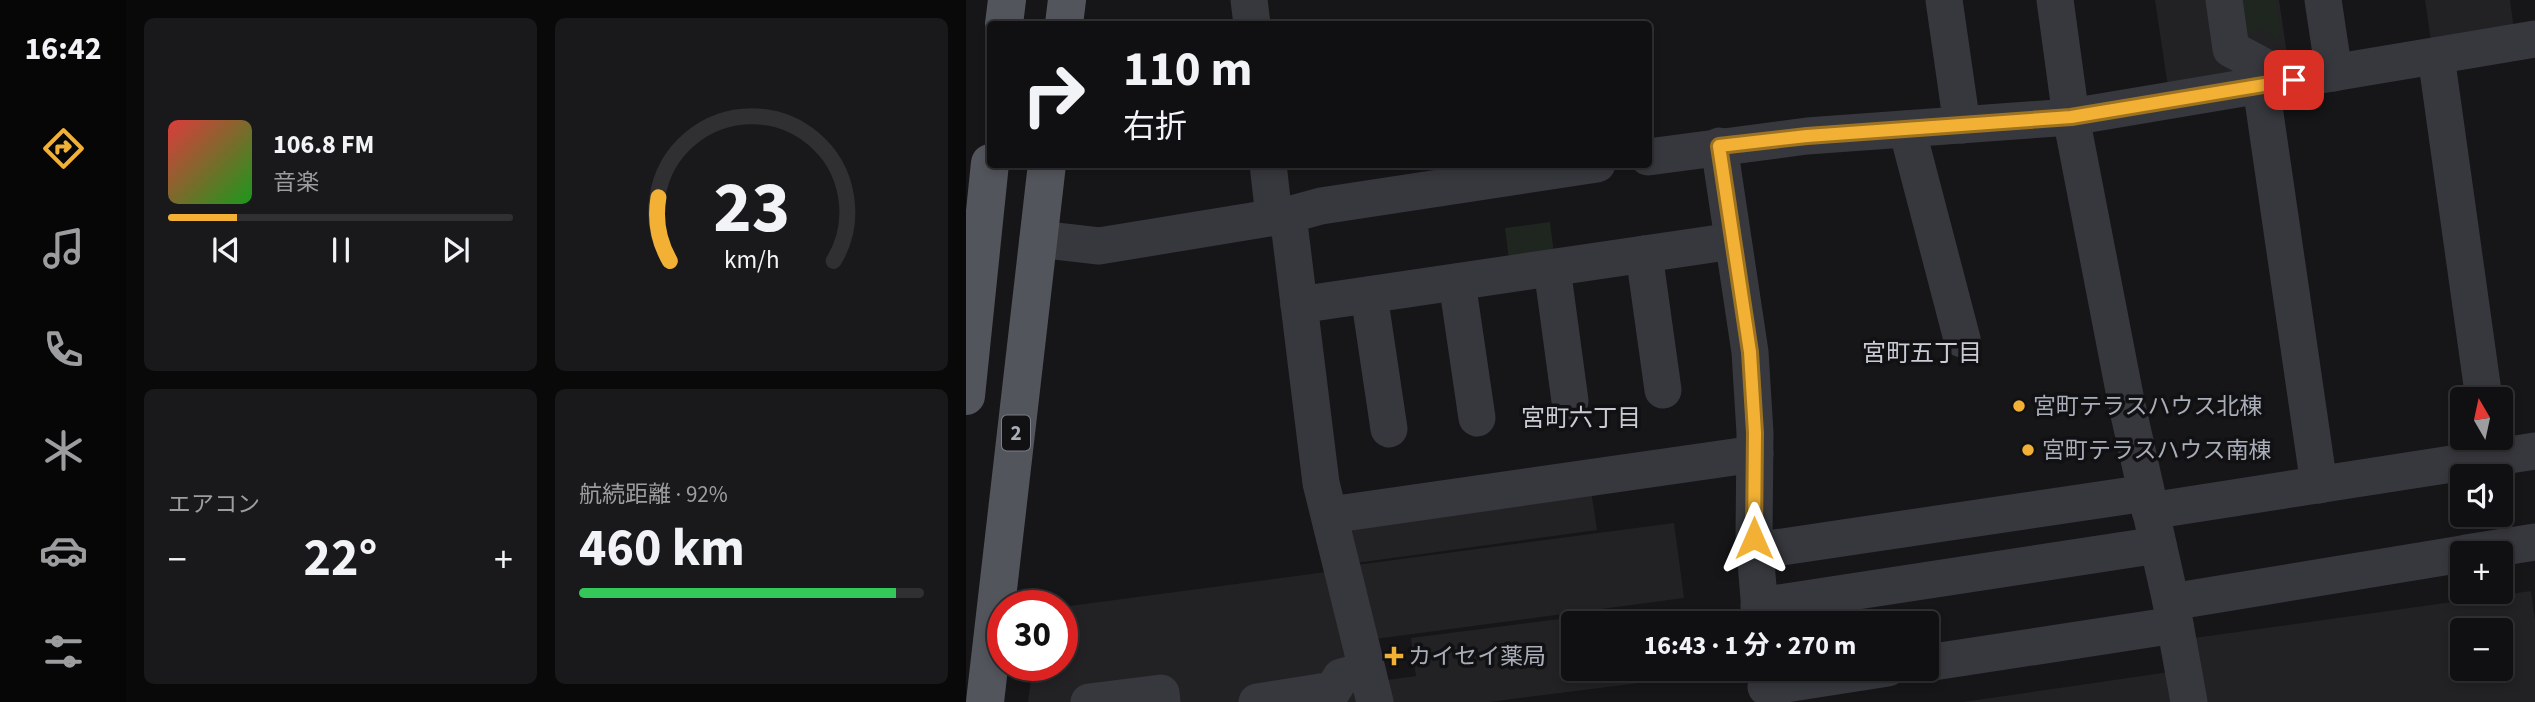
<!DOCTYPE html>
<html lang="ja">
<meta charset="utf-8">
<style>
body{margin:0;font-family:"Source Sans 3","Noto Sans JP",sans-serif;background:#19191b;color:#f1f3f6;height:100vh;display:flex;flex-direction:column;font-size:26px;white-space:nowrap}
*{box-sizing:border-box;margin:0}
p{font-size:23px;color:#9c9d9f}
.icon{flex:none;width:38px;height:38px;fill:none;stroke:currentColor;stroke-width:2;stroke-linecap:round;stroke-linejoin:round}
.map{position:relative;flex:1;overflow:hidden}
.panel{display:flex;flex-direction:column;gap:18px;padding:18px;background:#09090a;width:840px}
.panel>*{flex:none}
.top-card{position:absolute;left:21px;top:21px;width:665px;height:147px;border-radius:7px;box-shadow:0 4px 10px #0003,0 0 0 2px #303032;background:#101012;color:#f1f3f6;overflow:hidden}
.needle{width:46px;rotate:351deg}
.buttons{position:absolute;left:1484px;top:387px;display:grid;gap:14px}
.buttons a{display:grid;place-items:center;width:63px;height:63px;border-radius:7px;background:#101012;box-shadow:0 4px 10px #0003,0 0 0 2px #303032;font-size:35px}
.speed{position:absolute;left:21px;top:590px;display:flex;gap:14px;font-size:35px;font-weight:700;text-align:center}
.speed>*{display:grid;place-content:center;width:91px;height:91px;border-radius:50%;background:#101012;box-shadow:0 4px 10px #0003,0 0 0 2px #303032;line-height:1}
.speed .limit{border:10px solid #d22;background:#fff;color:#111}
.pin{position:absolute;display:grid;place-items:center;width:60px;height:60px;color:#fff;margin:-30px;border-radius:14px;box-shadow:0 4px 10px #0006}
.me{position:absolute;width:77px;margin:-38px;rotate:0deg;stroke-linejoin:round;filter:drop-shadow(0 0 5px #0008)}
.turn{display:flex;align-items:center;gap:24px;height:147px;padding:0 21px;font-size:32px}
.turn .icon{width:91px;height:91px;stroke-width:2.5}
.turn b{display:block;font-size:49px;line-height:60px}
.big{font-size:52px;font-weight:700;line-height:1.1}
.panel .card{flex:1;display:flex;flex-direction:column;justify-content:center;gap:10px;min-width:0;padding:0 24px;border-radius:10px;background:#19191b}
.panel .dial{align-items:center;gap:0}
.dial svg{height:182px;overflow:visible;fill:none;stroke:#303032;stroke-width:7;stroke-linecap:round;text-anchor:middle}
.dial text{fill:#f1f3f6;stroke:none}
.song{display:flex;align-items:center;gap:21px}
.cover{width:84px;height:84px;border-radius:10px;background:linear-gradient(135deg,hsl(0 70% 55%),hsl(120 70% 35%))}
.played{height:7px;border-radius:4px;background:linear-gradient(90deg,#f2b134 20%,#303032 20%)}
.keys{display:flex;justify-content:space-around;direction:ltr}
.heat{display:flex;justify-content:space-between;align-items:center;font-size:38px;direction:ltr}
.charge{height:10px;border-radius:5px;background:linear-gradient(90deg,#34c759 92%,#303032 0)}
.panel .tiles{flex:1;display:grid;gap:18px;grid-template-columns:repeat(2,1fr)}
.trip{position:absolute;left:595px;top:611px;width:378px;height:70px;border-radius:7px;background:#101012;box-shadow:0 4px 10px #0003,0 0 0 2px #303032;font-weight:700;line-height:70px;text-align:center}
main{display:flex;flex:1;min-height:0}
.tab-bar{display:flex;flex-direction:column;width:126px;justify-content:space-around;align-items:center;background:#060607;color:#9c9d9f}
.tab-bar .icon{width:49px;height:49px}
.tab-bar .current{color:#f2b134}
.tab-bar b{font-size:32px;color:#f1f3f6}
.map>svg:first-child{display:block}
</style>
<main>
<nav class="tab-bar">
<b>16:42</b>
<svg class="icon current" aria-label="directions" viewBox="0 0 24 24"><path d="M12 3l9 9-9 9-9-9zM9 14v-3h6M13 9l2 2-2 2"/></svg>
<svg class="icon" aria-label="music" viewBox="0 0 24 24"><path d="M9 18V5l10-2v13"/><circle cx="6" cy="18" r="3"/><circle cx="16" cy="16" r="3"/></svg>
<svg class="icon" aria-label="phone" viewBox="0 0 24 24"><path d="M5 4h4l2 5-3 2q2 4 5 5l2-3 5 2v4C11 20 4 13 5 4z"/></svg>
<svg class="icon" aria-label="climate" viewBox="0 0 24 24"><path d="M12 3v18M4 7l16 10M4 17L20 7"/></svg>
<svg class="icon" aria-label="car" viewBox="0 0 24 24"><path d="M5 17H2v-5l4-1 3-4h7l3 4 3 1v5h-3M9 17h6M6 11h13"/><circle cx="7" cy="17" r="2"/><circle cx="17" cy="17" r="2"/></svg>
<svg class="icon" aria-label="filters" viewBox="0 0 24 24"><path d="M4 7h16M4 17h16"/><circle cx="9" cy="7" r="2"/><circle cx="15" cy="17" r="2"/></svg>
</nav>
<section class="panel">
<div class="tiles">
<div class="card">
<div class="song"><i class="cover"></i><div><b>106.8 FM</b><p>音楽</p></div></div>
<div class="played"></div>
<div class="keys"><svg class="icon" aria-label="previous" viewBox="0 0 24 24"><path d="M18 5L8 12l10 7zM5 5v14"/></svg><svg class="icon" aria-label="pause" viewBox="0 0 24 24"><path d="M8 5v14M16 5v14"/></svg><svg class="icon" aria-label="next" viewBox="0 0 24 24"><path d="M6 5l10 7-10 7zM19 5v14"/></svg></div>
</div>
<div class="card dial"><svg viewBox="0 0 100 80">
<path d="M14 69A42 42 0 1 1 86 69"/>
<path d="M14 69A42 42 0 0 1 9 41" stroke="#f2b134"/>
<text x="50" y="56" font-size="32" font-weight="700">23</text>
<text x="50" y="72" font-size="11">km/h</text>
</svg></div>
<div class="card"><p>エアコン</p>
<div class="heat"><a>−</a><b class="big">22°</b><a>+</a></div>
</div>
<div class="card"><p>航続距離 · 92%</p><b class="big">460 km</b><div class="charge"></div></div>
</div>
</section>
<div class="map">
<svg width="1569" height="702" viewBox="0 0 1569 702">
<rect width="100%" height="100%" fill="#161618"/>
<g fill="#222225" fill-rule="evenodd">
<path d="M 1189,0 L 1313,0 L 1324,75 L 1203,94 Z"/>
<path d="M 1459,0 L 1544,0 L 1548,30 L 1465,41 Z"/>
<path d="M 625,490 L 631,530 L 390,563 L 382,533 L 387,523 Z"/>
<path d="M 708,523 L 718,598 L 409,639 L 390,565 Z"/>
<path d="M 360,572 L 392,702 L 62,702 L 67,665 L 96,665 L 96,607 Z"/>
<path d="M 1565,591 L 1569,620 L 1569,702 L 1241,702 L 1228,638 ZM 1496,630 L 1535,630 L 1535,668 L 1496,668 Z"/>
<path d="M 664,610 L 666,623 L 607,623 L 607,668 L 671,669 L 673,683 L 523,702 L 424,702 L 421,680 L 450,676 L 445,638 Z"/>
<path d="M 1210,671 L 1214,702 L 997,702 Z"/>
</g>
<g fill="#1e261f">
<path d="M 1273,0 L 1310,0 L 1315,35 L 1311,40 L 1295,27 L 1288,36 L 1278,28 Z"/>
<path d="M 584,222 L 588,254 L 543,260 L 539,228 Z"/>
</g>
<g fill="none" stroke-linecap="round" stroke-linejoin="round">
<g stroke="#37383d" stroke-width="37">
<path d="M 283,0 L 286,24"/>
<path d="M 978,0 L 996,125"/>
<path d="M 1089,0 L 1105,117 L 1160,401 L 1205,602 L 1223,702"/>
<path d="M 1258,0 L 1265,49 L 1306,71 L 1309,83"/>
<path d="M 1357,0 L 1368,73"/>
<path d="M 1470,56 L 1518,399"/>
<path d="M 1295,86 L 1353,485"/>
<path d="M 941,129 L 996,339"/>
<path d="M 753,146 L 784,352 L 789,433 L 788,538 L 795,623"/>
<path d="M 682,157 L 841,136 L 1105,117 L 1569,39"/>
<path d="M 302,164 L 308,217"/>
<path d="M 322,215 L 355,483 L 409,702"/>
<path d="M 72,239 L 133,246 L 322,215 L 355,206 L 631,164"/>
<path d="M 678,254 L 697,390"/>
<path d="M 586,268 L 604,401"/>
<path d="M 491,282 L 511,418"/>
<path d="M 403,295 L 423,429"/>
<path d="M 333,305 L 767,241"/>
<path d="M 1184,511 L 1569,451"/>
<path d="M 364,515 L 789,454"/>
<path d="M 789,551 L 1180,493"/>
<path d="M 1500,553 L 1569,542"/>
<path d="M 1205,602 L 1496,554"/>
<path d="M 793,606 L 1192,545"/>
<path d="M 961,663 L 1209,625"/>
<path d="M 800,687 L 922,668"/>
<path d="M 123,702 L 195,693 L 196,702"/>
<path d="M 291,702 L 367,690 L 375,677 L 401,670"/>
</g>
<g stroke="#53555c" stroke-width="38">
<path d="M 38,24 L 41,0"/>
<path d="M 98,24 L 101,0"/>
<path d="M 0,396 L 24,163"/>
<path d="M 19,702 L 81,164"/>
</g>
</g>
<g fill="none" stroke-linecap="round" stroke-linejoin="round">
<defs>
<path id="route" d="M 788,538 L 789,433 L 784,352 L 753,146 L 841,136 L 1105,117 L 1328,80"/>
</defs>
<use href="#route" stroke="#9d7322" stroke-width="18"/>
<use href="#route" stroke="#f2b134" stroke-width="12"/>
</g>
<g fill="#f2b134" stroke="#111113" stroke-width="2.5">
<circle cx="1053" cy="406" r="7"/>
<circle cx="1062" cy="450" r="7"/>
<path d="M424.5 645.5h7v7h7v7h-7v7h-7v-7h-7v-7h7z"/>
</g>
<g text-anchor="middle" dominant-baseline="central" stroke-width="7" stroke-linejoin="round" paint-order="stroke">
<rect fill="#111113" stroke="#7b7e86" stroke-width="2" x="36" y="415.5" width="28" height="35" rx="5"/>
<g font-size="21" font-weight="bold" fill="#a8adb8">
<text x="50" y="433">2</text>
</g>
<g font-size="23" fill="#a8adb8" stroke="#111113" text-anchor="start">
<text x="1067" y="406">宮町テラスハウス北棟</text>
<text x="1076" y="450">宮町テラスハウス南棟</text>
<text x="442" y="656">カイセイ薬局</text>
</g>
<g font-size="24" fill="#c9ccd4" stroke="#111113">
<text x="956" y="353">宮町五丁目</text>
<text x="615" y="418">宮町六丁目</text>
</g>
</g>
</svg>
<div class="buttons">
<a><svg class="needle" viewBox="-14 -14 28 28"><path d="M0-13l5 13h-10z" fill="#e53935"/><path d="M0 13l5-13h-10z" fill="#9c9d9f"/></svg></a>
<a><svg class="icon" aria-label="sound" viewBox="0 0 24 24"><path d="M4 9h4l5-4v14l-5-4H4zM17 9q2 3 0 6"/></svg></a>
<a>+</a>
<a>−</a>
</div>
<div class="speed"><div class="limit">30</div></div>
<div class="pin" style="left:1328px;top:80px;background:#d93025"><svg class="icon" aria-label="arrive" viewBox="0 0 24 24"><path d="M6 21V4h12l-3 4 3 4H6"/></svg></div>
<svg class="me" style="left:788px;top:538px" viewBox="-20 -20 40 40"><path d="M0-17L14 15 0 8-14 15z" fill="#f2b134" stroke="#fff" stroke-width="4"/></svg>
<div class="trip">16:43 · 1 分 · 270 m</div>
<div class="top-card">
<div class="turn"><svg class="icon" aria-label="right" viewBox="0 0 24 24"><path d="M7 20v-9h11M14 6l5 5-5 5"/></svg><div><b>110 m</b>右折</div></div>
</div>
</div>
</main>
